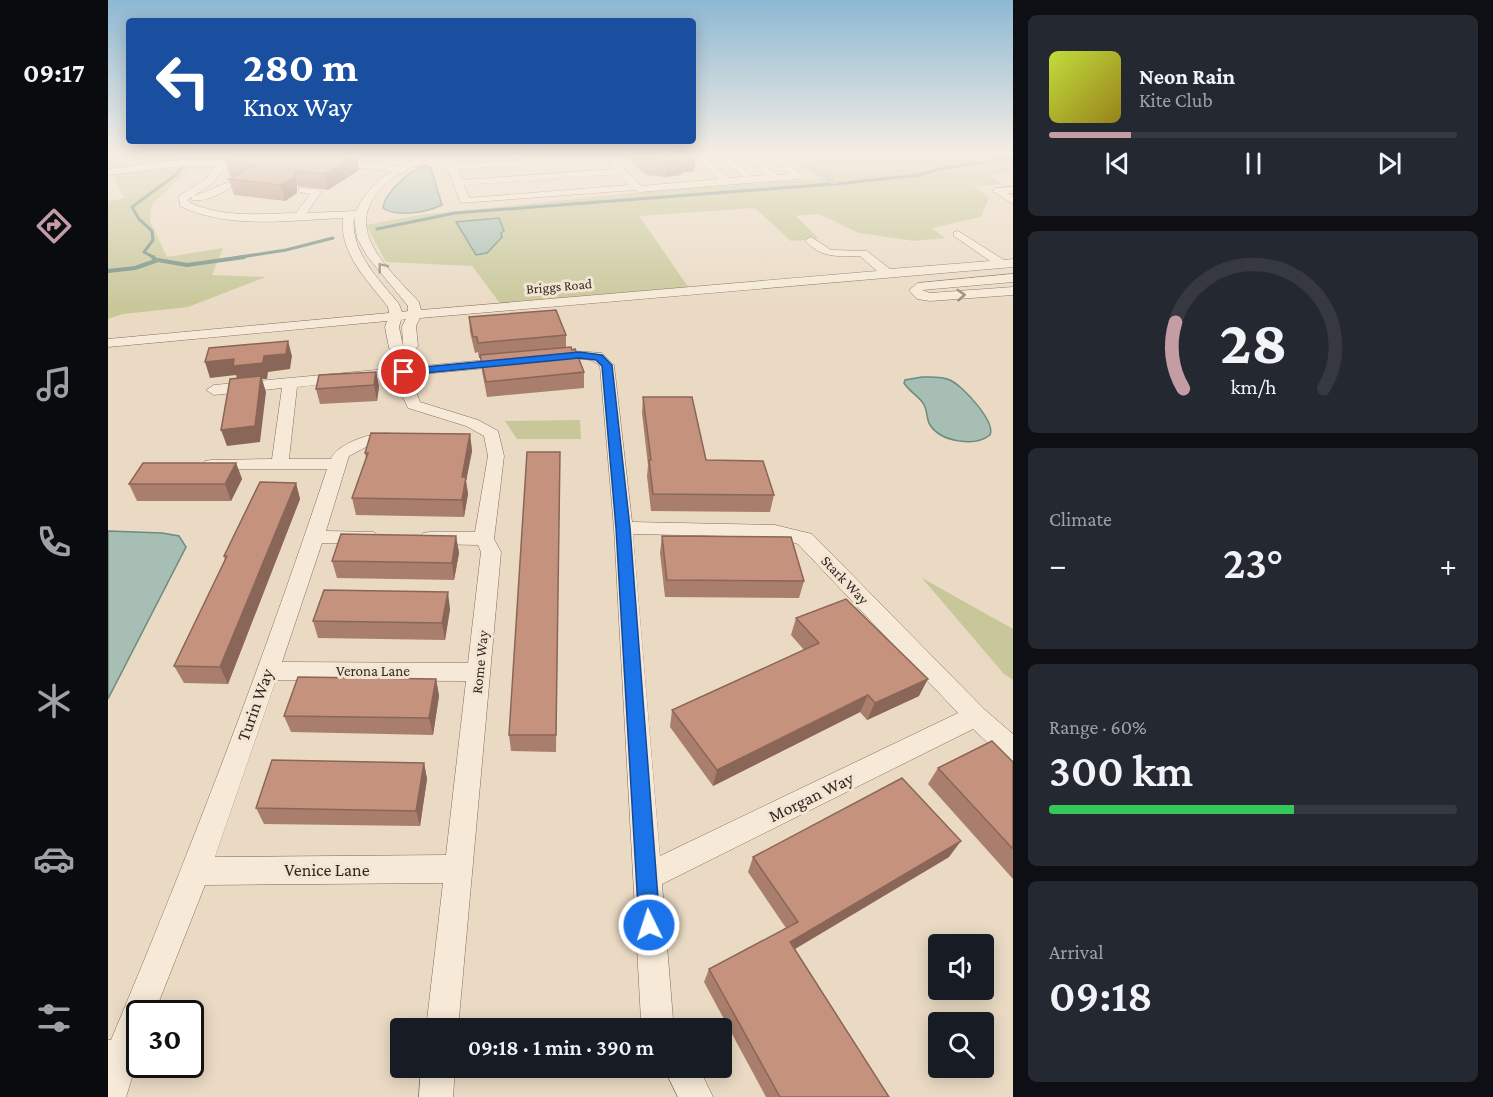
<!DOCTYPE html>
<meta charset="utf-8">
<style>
body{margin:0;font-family:"Crimson Pro",serif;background:#242831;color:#f1f3f6;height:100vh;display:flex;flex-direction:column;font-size:22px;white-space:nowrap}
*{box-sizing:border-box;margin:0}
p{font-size:20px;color:#9ea1a6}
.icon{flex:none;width:33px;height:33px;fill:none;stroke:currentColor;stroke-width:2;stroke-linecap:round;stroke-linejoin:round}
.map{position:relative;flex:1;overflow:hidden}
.drawer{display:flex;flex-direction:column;gap:15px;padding:15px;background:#0d0f14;width:480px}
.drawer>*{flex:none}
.hud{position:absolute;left:18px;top:18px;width:570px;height:126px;border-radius:6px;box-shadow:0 3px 15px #0003;background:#1a4fa0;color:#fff;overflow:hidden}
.controls{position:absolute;left:820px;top:934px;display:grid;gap:12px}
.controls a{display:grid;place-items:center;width:66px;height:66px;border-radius:6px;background:#171b24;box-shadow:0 3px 15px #0003;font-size:30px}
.speed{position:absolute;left:18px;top:1000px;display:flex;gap:12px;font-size:30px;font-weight:700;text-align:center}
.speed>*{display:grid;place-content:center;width:78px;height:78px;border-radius:50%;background:#171b24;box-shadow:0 3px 15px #0003;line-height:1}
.speed .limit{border:3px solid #111;border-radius:9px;background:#fff;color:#111}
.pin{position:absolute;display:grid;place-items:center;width:51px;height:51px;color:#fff;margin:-26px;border:3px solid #fff;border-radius:50%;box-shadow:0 2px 6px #0007}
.me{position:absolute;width:66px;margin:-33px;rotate:356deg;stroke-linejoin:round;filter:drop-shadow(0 0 4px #0008)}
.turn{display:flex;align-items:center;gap:21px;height:126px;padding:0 18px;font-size:27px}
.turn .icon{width:78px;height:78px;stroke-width:2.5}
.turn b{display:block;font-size:42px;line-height:51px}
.big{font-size:45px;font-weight:600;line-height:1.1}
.drawer .widget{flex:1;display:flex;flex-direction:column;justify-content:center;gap:9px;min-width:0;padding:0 21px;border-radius:9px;background:#242831}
.drawer .dial{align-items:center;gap:0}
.dial svg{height:156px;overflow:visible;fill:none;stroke:#363941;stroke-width:7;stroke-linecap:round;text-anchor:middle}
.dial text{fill:#f1f3f6;stroke:none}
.song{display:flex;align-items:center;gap:18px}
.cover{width:72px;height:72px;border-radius:9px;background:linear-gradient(135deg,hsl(70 70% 55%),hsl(50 70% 35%))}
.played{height:6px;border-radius:3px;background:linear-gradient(90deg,#c49ca3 20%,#363941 20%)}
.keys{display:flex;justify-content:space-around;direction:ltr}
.heat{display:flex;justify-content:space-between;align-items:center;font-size:33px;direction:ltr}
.charge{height:9px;border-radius:4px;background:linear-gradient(90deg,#34c759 60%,#363941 0)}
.trip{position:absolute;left:282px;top:1018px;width:342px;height:60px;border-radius:6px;background:#171b24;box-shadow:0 3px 15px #0003;font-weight:600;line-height:60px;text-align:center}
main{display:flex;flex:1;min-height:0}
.dock{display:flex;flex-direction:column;width:108px;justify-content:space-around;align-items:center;background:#090b0e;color:#9ea1a6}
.dock .icon{width:42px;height:42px}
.dock .on{color:#c49ca3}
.dock b{font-size:27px;color:#f1f3f6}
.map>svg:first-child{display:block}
</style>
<main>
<nav class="dock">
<b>09:17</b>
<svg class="icon on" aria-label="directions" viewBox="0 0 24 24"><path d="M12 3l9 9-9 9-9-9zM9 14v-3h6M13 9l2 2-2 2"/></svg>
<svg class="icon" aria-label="music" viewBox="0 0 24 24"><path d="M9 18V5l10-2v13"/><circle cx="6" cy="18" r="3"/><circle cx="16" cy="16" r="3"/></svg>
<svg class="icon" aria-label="phone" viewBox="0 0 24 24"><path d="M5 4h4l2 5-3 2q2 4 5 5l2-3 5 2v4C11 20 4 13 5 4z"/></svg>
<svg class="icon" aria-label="climate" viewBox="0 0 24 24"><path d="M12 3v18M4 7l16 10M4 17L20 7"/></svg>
<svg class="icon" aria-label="car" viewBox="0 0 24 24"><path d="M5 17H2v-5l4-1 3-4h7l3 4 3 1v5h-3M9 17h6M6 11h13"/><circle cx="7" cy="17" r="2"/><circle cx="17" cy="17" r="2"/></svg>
<svg class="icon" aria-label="filters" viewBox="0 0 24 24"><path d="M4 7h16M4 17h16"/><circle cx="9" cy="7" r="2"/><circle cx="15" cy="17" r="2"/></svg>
</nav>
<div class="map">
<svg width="905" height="1097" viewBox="0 0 905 1097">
<rect width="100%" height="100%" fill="#eadac4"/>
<g fill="#c7c799">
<path d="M 0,156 L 130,156 L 85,167 L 44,204 L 42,221 L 59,257 L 115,248 L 104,275 L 158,277 L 80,307 L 15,314 L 0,319 L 0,201 L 17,198 L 0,167 Z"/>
<path d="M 676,156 L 905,156 L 905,171 L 882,176 L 894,184 L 867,187 L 881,198 L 873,217 L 824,228 L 837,238 L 806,241 L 751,233 L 711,214 L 688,216 L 711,239 L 683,241 L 647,208 L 531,216 L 583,291 L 394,306 L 364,266 L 278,262 L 258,225 L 312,215 L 535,192 L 712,179 Z"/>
<path d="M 472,420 L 473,439 L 409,439 L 397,421 Z"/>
<path d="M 814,578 L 905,629 L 905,680 L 896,674 Z"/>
</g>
<g fill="#a6beb4" stroke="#6e8b80" stroke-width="1.5">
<path d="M 318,165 L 323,168 L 334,205 C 319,212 289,218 275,208 C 277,192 302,170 318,165 Z"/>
<path d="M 391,218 L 396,231 L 393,233 L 394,237 L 379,253 L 368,255 L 348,222 Z"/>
<path d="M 814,377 C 822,377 834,376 842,380 C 855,386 888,422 882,435 C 867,447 833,442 822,425 C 818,419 820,410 815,403 C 810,396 801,391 796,383 L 797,380 Z"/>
<path d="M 0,531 L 54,533 L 71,536 L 78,547 L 0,699 Z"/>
</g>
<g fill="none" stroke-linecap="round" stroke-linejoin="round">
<g stroke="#6e8b80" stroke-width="3">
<path d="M 75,160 L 76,156"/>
<path d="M 269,229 L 347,213 L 737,183 L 810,175 L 836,168 L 905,158"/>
<path d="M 47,258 L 36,252 L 45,240 L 44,231 L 31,219 L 24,207 L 69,174 L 74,166"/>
<path d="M 126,258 L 178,250 L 225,238"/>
</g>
<g stroke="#6e8b80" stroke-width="4">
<path d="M 45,257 L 47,261"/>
<path d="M 0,271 L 27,268 L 50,260 L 79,265 L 136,257"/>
</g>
<path fill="#a6beb4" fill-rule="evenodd" d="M 681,156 L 690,156 L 731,183 L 724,185 Z"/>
<defs>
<g id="minor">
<path d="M 130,156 L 143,156 L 115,169 L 105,183 L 86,196 C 97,193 120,180 127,181 L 127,185 C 114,193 100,202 84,200 L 84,197 L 80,199 L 81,202 C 113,218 153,214 188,213 L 202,194 L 191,192 L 191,188 L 208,189 L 213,192 L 199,213 L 248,211 C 256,194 268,181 284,171 L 242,167 L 239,166 L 239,162 L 248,156 L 258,156 L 251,162 L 292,166 L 313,156 L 324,156 C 314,165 296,170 284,179 C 227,223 277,265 311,302 L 313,310 L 769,271 L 752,256 C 730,256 713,259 697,240 L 703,237 L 723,250 L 759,251 L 782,269 L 882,261 L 846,236 L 846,232 L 850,231 L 896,260 L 905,259 L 905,267 L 312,318 L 308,326 L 310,346 L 304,354 L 305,367 L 399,358 L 406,362 L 399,366 L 305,375 L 306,387 L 312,402 L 370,420 L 390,431 L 396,456 L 386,539 L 393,552 L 350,1029 L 318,1029 L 335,883 L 97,885 L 46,1014 L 32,1014 L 32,1052 L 18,1097 L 0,1097 L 0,1040 L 3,1040 C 82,852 155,662 219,469 L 97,469 L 94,465 L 97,461 L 103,460 L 164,459 L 174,388 L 106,395 L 98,390 L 106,385 L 290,368 L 290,355 L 281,348 L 277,327 L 279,321 L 0,347 L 0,339 L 281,313 L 280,307 C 260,281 231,253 235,218 C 183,220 121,230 72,206 L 71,196 L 98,179 L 108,166 L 74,166 L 0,175 L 0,169 L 74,160 L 117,160 ZM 246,217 L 249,238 L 259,256 L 300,306 L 300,311 L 294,312 L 291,304 C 271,279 242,252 246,217 ZM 298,319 L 294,326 L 295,346 L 291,327 L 293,320 ZM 290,377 L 290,387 L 300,408 L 358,426 L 376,436 L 380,456 L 367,532 L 322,532 L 315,533 L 312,538 L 315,543 L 322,544 L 370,545 L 373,552 L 360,663 L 174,662 L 214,543 L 259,543 L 266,542 L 269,537 L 266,532 L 218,531 L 241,456 L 258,447 L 288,444 L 296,439 C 284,424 229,441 223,459 L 181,459 L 189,387 ZM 168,680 L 358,681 L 338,855 L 107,857 Z"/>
<path d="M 411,156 L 419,156 L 421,159 L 504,156 L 533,186 L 611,179 L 586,156 L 595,156 L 621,178 L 635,177 L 610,156 L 619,156 L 645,176 L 658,175 L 635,156 L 644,156 L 669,175 L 682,174 L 660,156 L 669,156 L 696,176 L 691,179 L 531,192 L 527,190 L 353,203 L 339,167 L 341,165 L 412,160 ZM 498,160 L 506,169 L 354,180 L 350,169 ZM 511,174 L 521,185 L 361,198 L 356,185 Z"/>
<path d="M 905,187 L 905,193 L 900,193 L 905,197 L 905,204 L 884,191 L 889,188 Z"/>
<path d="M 905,274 L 905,282 L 814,290 L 822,293 L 905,287 L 905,295 L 822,301 L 809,299 L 801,290 L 810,283 Z"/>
<path d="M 465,351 L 494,353 L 506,365 L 524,522 L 667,525 L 704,534 L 876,709 L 905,734 L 905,761 L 896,758 L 865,729 L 554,884 L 565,1019 L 569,1029 L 537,1029 L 533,1020 L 506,528 L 492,366 C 475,349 448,370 436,358 L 438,355 ZM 525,534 L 667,537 L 690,544 L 850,713 L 552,856 Z"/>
<path d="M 313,1068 L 347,1068 L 345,1097 L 311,1097 Z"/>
<path d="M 556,1068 L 591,1068 L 605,1097 L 570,1097 Z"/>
</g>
</defs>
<use href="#minor" stroke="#836c5c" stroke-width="1"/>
<use href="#minor" fill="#f6e9d7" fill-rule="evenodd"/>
</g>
<g fill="#a97e6c">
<path d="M 128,156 L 249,156 L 251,170 L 220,190 L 189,186 L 189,193 L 177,201 L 126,195 L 121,179 L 126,177 L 122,176 L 117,161 Z"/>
<path d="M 516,156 L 588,156 L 586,171 L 573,173 L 573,175 L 557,177 L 538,175 Z"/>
<path d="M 361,317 L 458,335 L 458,347 L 476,372 L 476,388 L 379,397 L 374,371 L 373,358 L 371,358 L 370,352 L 367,353 L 362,332 Z"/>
<path d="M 268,372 L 271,387 L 269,401 L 212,404 L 208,389 Z"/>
<path d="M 535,397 L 598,460 L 666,495 L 662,512 L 543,511 L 539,476 L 540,465 L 534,413 Z"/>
<path d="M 362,434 L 364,451 L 358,481 L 360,494 L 356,517 L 248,515 L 244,498 L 258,459 L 257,453 Z"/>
<path d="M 452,452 L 448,752 L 403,751 L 401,735 Z"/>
<path d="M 128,463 L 134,479 L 123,501 L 29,501 L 21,484 Z"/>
<path d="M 188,483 L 192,499 L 120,684 L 76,683 L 66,666 L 117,561 L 116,556 Z"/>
<path d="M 348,536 L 351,553 L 346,580 L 229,578 L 224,561 Z"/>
<path d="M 554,536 L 696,581 L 691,598 L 557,597 L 552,553 Z"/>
<path d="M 342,609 L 337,640 L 210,638 L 205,621 Z"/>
<path d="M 688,618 L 811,696 L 759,720 L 752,712 L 605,786 L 562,727 L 564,710 L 696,650 L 683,635 Z"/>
<path d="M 328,679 L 331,696 L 325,735 L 183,732 L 176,716 Z"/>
<path d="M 905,762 L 905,879 L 820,784 L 830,768 Z"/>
<path d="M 316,763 L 319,779 L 312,826 L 156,824 L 148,808 Z"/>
<path d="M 645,857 L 841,857 L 687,949 L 781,1097 L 658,1097 L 596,982 L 601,969 L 678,928 L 640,872 Z"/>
</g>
<g fill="#8a6658">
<path d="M 247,156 L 249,156 L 251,170 L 220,190 L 217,174 Z"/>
<path d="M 588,156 L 586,171 L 573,173 L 573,175 L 557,177 L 558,161 L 574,157 Z"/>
<path d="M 186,171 L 189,186 L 189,193 L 177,201 L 173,185 Z"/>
<path d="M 180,341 L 184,356 L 182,369 L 160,372 L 159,379 L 154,379 L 158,392 L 152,442 L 119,446 L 113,430 L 130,382 L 128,375 L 102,378 L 97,362 L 156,356 Z"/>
<path d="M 268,372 L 271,387 L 269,401 L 266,385 Z"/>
<path d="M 362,434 L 364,451 L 358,481 L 360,494 L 356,517 L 354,500 L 354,477 Z"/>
<path d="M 128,463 L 134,479 L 123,501 L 117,484 Z"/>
<path d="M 188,483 L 192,499 L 120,684 L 112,667 Z"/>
<path d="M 348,536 L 351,553 L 346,580 L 344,563 Z"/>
<path d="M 340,592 L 342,609 L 337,640 L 334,623 Z"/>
<path d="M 328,679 L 331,696 L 325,735 L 321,718 Z"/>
<path d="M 820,679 L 811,696 L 759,720 L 767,703 Z"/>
<path d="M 760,695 L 752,712 L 605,786 L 609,770 Z"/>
<path d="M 316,763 L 319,779 L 312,826 L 308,811 Z"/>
<path d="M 853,841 L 841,857 L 675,956 L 682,942 Z"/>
</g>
<g fill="#c5927d" stroke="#8a6658" stroke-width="1.5">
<path d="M 128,156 L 247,156 L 217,174 L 186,171 L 186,177 L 173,185 L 121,179 L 149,164 L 117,161 Z"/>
<path d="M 534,156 L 588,156 L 574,157 L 575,160 L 558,161 L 539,159 Z"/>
<path d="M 448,310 L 458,335 L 370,343 L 369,337 L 365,337 L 361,317 Z"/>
<path d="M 180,341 L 178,354 L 156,356 L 155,363 L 125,366 L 126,359 L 97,362 L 101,348 Z"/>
<path d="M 463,347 L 464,350 L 467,349 L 476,372 L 378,382 L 372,355 Z"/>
<path d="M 268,372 L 266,385 L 208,389 L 211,375 Z"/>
<path d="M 153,376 L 147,426 L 113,430 L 122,379 Z"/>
<path d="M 535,397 L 584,397 L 598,460 L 655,461 L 666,495 L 545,494 L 541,460 L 543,460 Z"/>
<path d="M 263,433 L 362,434 L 354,477 L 358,477 L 354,500 L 244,498 L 260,453 L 257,453 Z"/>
<path d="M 419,452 L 452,452 L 448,735 L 401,735 Z"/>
<path d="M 35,463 L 128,463 L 117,484 L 21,484 Z"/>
<path d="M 152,482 L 188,483 L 112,667 L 66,666 L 119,556 L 116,556 Z"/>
<path d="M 233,534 L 348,536 L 344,563 L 224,561 Z"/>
<path d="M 554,536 L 683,537 L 696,581 L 559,580 Z"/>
<path d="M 216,590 L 340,592 L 334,623 L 205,621 Z"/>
<path d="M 738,599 L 820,679 L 767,703 L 760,695 L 609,770 L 564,710 L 711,643 L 688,618 Z"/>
<path d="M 190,677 L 328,679 L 321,718 L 176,716 Z"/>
<path d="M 884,741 L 905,762 L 905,849 L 830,768 Z"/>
<path d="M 164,760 L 316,763 L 308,811 L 148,808 Z"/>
<path d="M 794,778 L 853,841 L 682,942 L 781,1097 L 672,1097 L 601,969 L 690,922 L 645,857 Z"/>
</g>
<defs><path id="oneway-chevron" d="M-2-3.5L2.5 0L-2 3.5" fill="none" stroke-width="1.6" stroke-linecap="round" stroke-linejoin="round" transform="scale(1.5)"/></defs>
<g stroke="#96887b">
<use href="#oneway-chevron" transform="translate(274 267) rotate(-128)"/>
<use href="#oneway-chevron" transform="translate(853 295) rotate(-4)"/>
</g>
<linearGradient id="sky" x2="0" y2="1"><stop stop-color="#8db8d3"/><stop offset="0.5" stop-color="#f6eee4"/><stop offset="1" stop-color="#f6eee4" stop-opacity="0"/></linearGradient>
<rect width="905" height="309" fill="url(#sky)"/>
<path fill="#1a73e8" stroke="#114b97" stroke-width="1.5" d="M 471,352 L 494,355 L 504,365 L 522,528 L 552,925 L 549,932 L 541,935 L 534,932 L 531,925 L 508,528 L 494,366 L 488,360 L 471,358 L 296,375 L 290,372 L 296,369 Z"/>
<g text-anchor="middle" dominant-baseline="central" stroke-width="6" stroke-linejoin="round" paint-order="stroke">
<g font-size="14" fill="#35271f" stroke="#f2e5d3">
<text transform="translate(451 286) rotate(-5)">Briggs Road</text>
</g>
<g font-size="15" fill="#35271f" stroke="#f2e5d3">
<text transform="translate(737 580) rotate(46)">Stark Way</text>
<text transform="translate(372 662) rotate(-84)">Rome Way</text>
<text x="265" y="671">Verona Lane</text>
</g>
<g font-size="18" fill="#35271f" stroke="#f2e5d3">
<text transform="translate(147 705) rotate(-70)">Turin Way</text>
<text transform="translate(703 797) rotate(-26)">Morgan Way</text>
<text x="219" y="870">Venice Lane</text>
</g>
</g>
</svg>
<div class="controls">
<a><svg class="icon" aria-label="sound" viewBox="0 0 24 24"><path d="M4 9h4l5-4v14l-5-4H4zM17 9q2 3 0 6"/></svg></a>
<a><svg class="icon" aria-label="search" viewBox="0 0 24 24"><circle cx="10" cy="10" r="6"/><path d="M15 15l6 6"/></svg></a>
</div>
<div class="speed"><div class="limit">30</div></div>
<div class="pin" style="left:296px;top:372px;background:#d93025"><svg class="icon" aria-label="arrive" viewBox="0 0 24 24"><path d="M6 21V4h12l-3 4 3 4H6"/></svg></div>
<svg class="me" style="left:541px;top:925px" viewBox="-20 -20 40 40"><circle r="17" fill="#1a73e8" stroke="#fff" stroke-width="3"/><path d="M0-11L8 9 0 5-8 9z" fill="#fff"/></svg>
<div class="trip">09:18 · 1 min · 390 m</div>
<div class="hud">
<div class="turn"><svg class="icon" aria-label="left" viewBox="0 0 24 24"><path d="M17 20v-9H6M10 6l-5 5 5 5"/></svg><div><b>280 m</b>Knox Way</div></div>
</div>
</div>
<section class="drawer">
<div class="widget">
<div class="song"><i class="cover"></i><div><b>Neon Rain</b><p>Kite Club</p></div></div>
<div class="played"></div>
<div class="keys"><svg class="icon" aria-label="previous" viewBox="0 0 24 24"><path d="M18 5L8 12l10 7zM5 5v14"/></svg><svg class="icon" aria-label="pause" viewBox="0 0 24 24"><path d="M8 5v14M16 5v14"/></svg><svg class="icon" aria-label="next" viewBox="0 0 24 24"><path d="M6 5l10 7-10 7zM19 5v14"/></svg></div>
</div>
<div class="widget dial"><svg viewBox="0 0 100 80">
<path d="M14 69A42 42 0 1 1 86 69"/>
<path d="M14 69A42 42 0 0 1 10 35" stroke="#c49ca3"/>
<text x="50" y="56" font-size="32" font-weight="700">28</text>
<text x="50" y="72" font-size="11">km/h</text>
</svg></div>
<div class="widget"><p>Climate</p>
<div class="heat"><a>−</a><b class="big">23°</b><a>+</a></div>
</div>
<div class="widget"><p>Range · 60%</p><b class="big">300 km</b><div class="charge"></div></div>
<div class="widget"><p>Arrival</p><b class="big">09:18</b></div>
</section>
</main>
